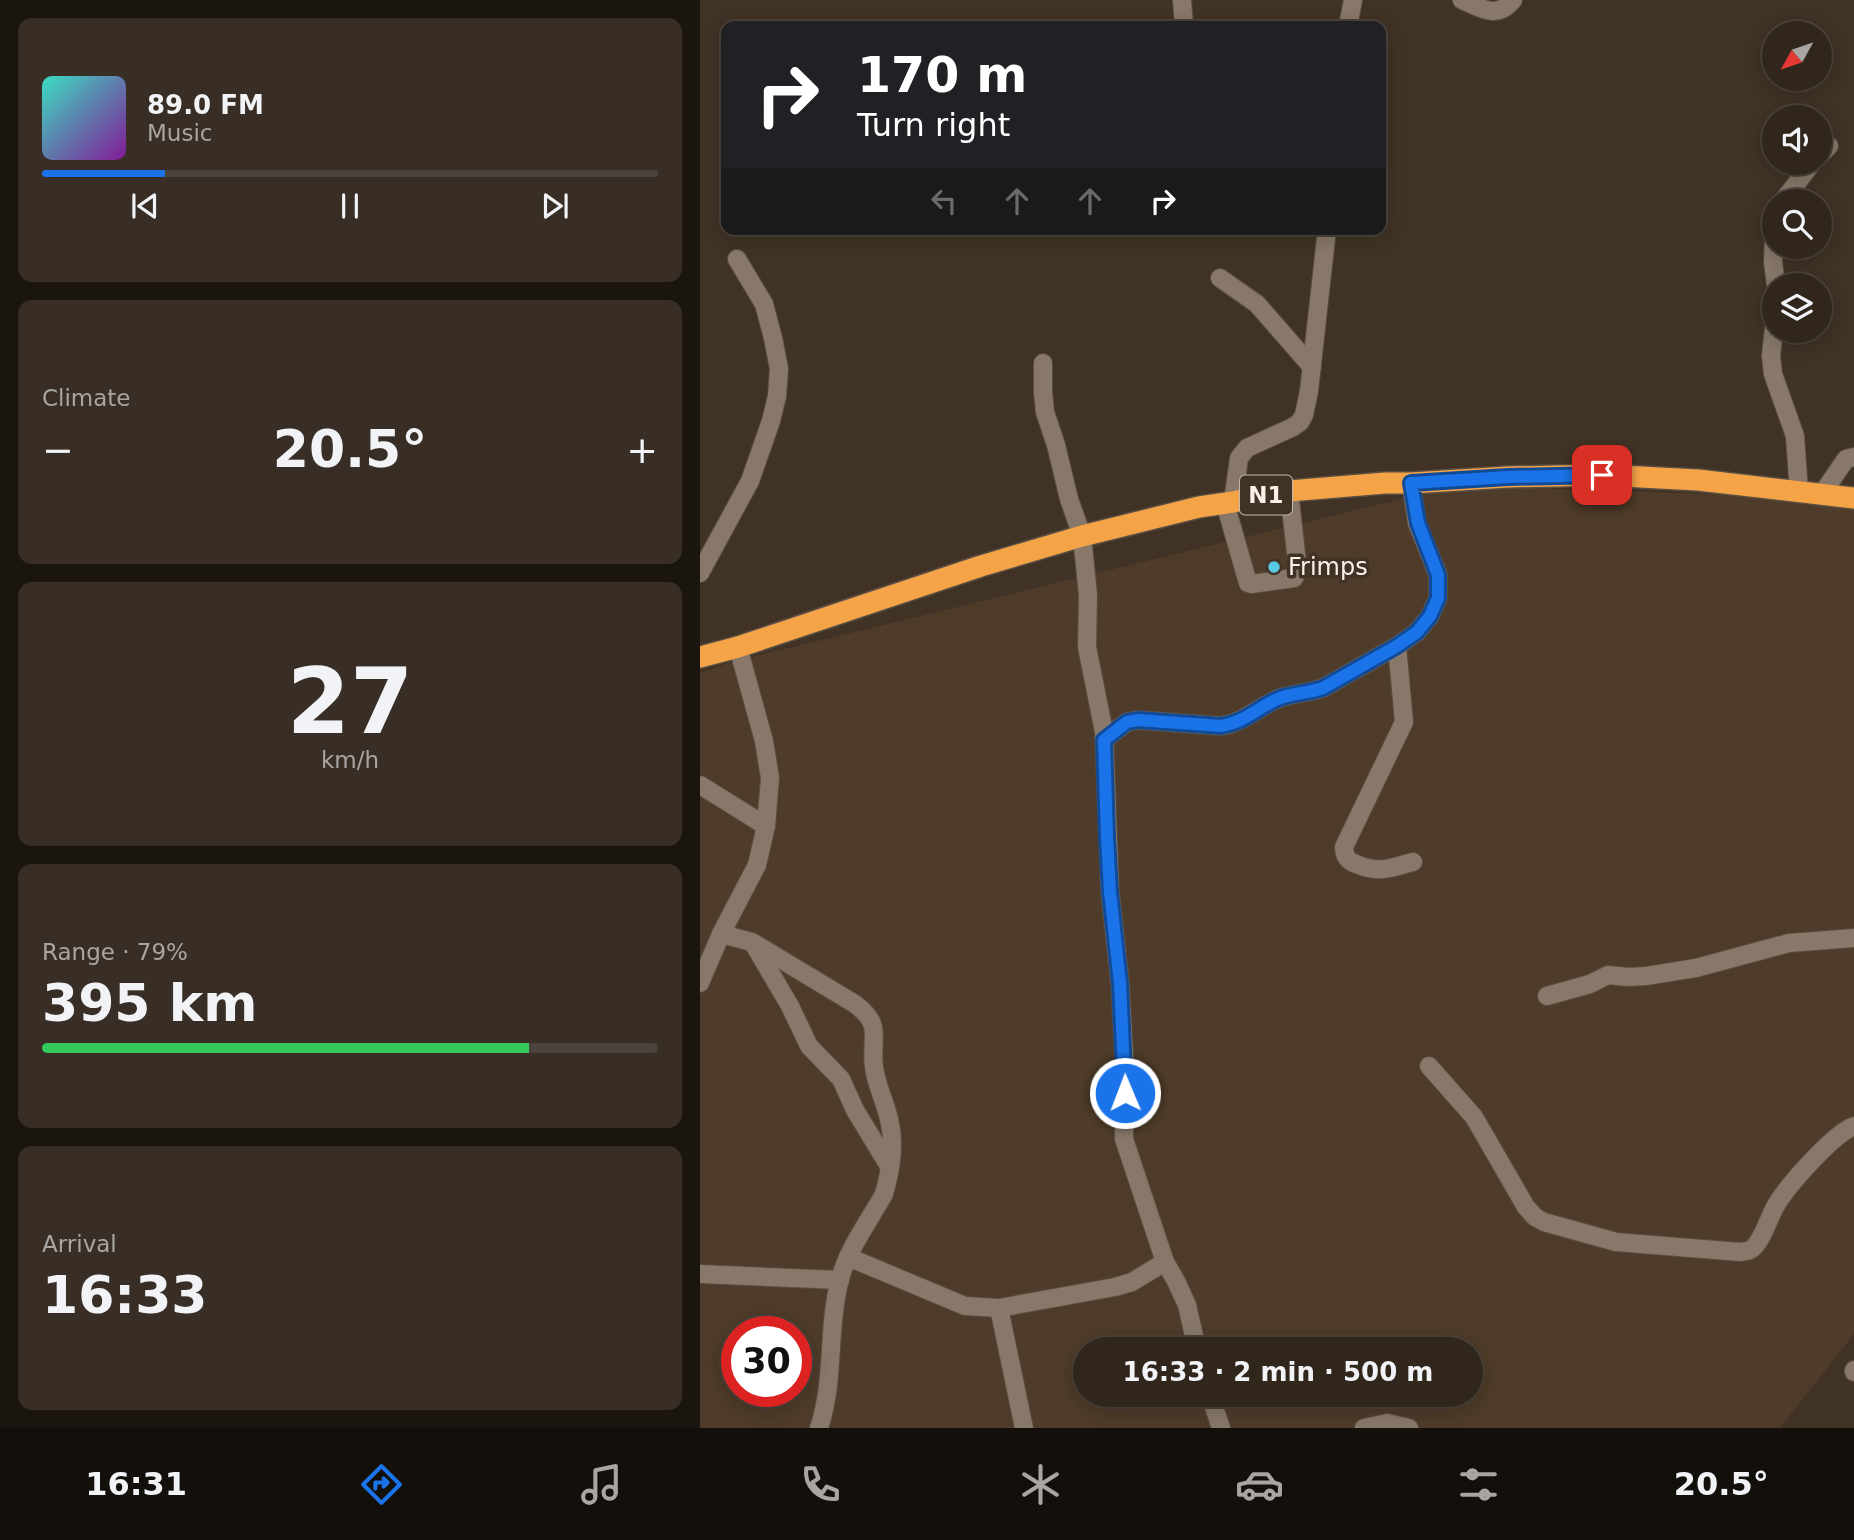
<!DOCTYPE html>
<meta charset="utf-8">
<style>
body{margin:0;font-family:"DejaVu Sans",sans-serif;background:#382e25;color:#f1f3f6;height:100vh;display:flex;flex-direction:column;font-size:26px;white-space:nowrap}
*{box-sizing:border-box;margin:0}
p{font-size:23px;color:#a8a5a3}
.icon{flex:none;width:38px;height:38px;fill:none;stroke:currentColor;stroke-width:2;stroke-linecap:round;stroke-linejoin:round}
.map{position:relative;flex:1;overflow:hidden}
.drawer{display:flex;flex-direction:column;gap:18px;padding:18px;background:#1a150f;width:700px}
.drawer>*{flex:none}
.guide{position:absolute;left:21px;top:21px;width:665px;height:214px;border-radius:14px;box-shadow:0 4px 18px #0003,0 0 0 2px #4b433b;background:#202124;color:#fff;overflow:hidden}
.needle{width:46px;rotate:230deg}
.controls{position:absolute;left:1062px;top:21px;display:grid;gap:14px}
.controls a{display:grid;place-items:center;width:70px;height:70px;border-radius:50%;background:#30261c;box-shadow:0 4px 18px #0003,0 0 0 2px #4b433b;font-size:35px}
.speed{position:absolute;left:21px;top:1316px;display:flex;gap:14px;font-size:35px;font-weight:700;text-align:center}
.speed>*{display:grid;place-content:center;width:91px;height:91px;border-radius:50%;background:#30261c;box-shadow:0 4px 18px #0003,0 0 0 2px #4b433b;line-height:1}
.speed .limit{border:10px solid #d22;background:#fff;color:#111}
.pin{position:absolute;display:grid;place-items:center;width:60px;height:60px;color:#fff;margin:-30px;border-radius:14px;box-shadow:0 4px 10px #0006}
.me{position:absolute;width:77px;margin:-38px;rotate:359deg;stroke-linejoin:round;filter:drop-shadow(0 0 5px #0008)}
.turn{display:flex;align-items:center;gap:24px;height:147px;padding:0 21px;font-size:32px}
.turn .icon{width:91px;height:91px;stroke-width:2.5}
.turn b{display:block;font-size:49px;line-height:60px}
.lanes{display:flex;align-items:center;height:66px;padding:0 21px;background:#0003;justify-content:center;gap:35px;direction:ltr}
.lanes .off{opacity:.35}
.big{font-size:52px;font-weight:800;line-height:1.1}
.drawer .tile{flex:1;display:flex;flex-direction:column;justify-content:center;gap:10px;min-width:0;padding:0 24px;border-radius:14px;background:#382e25}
.drawer .dial{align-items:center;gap:0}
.dial b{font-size:91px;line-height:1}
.song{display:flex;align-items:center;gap:21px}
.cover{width:84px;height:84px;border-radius:10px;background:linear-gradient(135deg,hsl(170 70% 55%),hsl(290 70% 35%))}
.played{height:7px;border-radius:4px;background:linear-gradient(90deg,#1a73e8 20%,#4b433b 20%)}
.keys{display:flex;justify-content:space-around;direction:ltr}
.heat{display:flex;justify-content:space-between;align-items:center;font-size:38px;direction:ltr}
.charge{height:10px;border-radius:5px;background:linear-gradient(90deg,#34c759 79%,#4b433b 0)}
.trip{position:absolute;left:373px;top:1337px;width:410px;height:70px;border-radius:35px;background:#30261c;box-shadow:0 4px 18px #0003,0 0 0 2px #4b433b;font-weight:800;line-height:70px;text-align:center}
.tabs{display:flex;height:112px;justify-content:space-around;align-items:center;background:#130f0b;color:#a8a5a3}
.tabs .icon{width:49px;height:49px}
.tabs .selected{color:#1a73e8}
.tabs b{font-size:32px;color:#f1f3f6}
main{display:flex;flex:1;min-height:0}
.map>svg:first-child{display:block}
</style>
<main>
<section class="drawer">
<div class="tile">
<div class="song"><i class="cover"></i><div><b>89.0 FM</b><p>Music</p></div></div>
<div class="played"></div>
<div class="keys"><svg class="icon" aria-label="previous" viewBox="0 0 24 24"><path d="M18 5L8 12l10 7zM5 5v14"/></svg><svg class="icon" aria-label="pause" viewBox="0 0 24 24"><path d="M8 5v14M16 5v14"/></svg><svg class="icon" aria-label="next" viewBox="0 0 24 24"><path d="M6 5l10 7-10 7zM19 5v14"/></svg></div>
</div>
<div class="tile"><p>Climate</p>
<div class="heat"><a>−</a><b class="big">20.5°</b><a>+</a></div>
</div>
<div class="tile dial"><b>27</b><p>km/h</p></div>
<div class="tile"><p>Range · 79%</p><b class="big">395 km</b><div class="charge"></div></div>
<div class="tile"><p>Arrival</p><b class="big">16:33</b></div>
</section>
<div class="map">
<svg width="1154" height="1428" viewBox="0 0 1154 1428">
<rect width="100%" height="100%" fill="#403225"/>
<path fill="#4e3b29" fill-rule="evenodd" d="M 755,486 L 1080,496 L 1154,506 L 1154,1334 L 1080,1428 L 0,1428 L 0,673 L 31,662 ZM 37,1332 L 96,1332 L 96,1391 L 37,1391 ZM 385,1349 L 770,1349 L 770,1395 L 385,1395 Z"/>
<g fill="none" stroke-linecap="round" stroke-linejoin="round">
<defs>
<g id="minor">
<path d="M 482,0 L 484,26"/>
<path d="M 762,0 C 781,8 797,20 813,0"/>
<path d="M 648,26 L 653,0"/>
<path d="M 1120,155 L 1129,146"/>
<path d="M 1083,201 L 1112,163"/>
<path d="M 1074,238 L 1073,262 L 1076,285"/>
<path d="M 520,278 L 557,304 L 612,367"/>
<path d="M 1074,328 L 1071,356 L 1073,374 L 1095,436 L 1099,492"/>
<path d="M 343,363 L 343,392 L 345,412 L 356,445 L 369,499 L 382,536 L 388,595 L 387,647 L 404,732 L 410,892 L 420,983 L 425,1070 L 424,1139 L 465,1262 L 476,1281 L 487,1305 L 497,1349"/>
<path d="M 1122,494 L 1146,459 L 1154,457"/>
<path d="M 533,502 L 539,458 L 547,448 L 593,427 L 600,422 L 604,415 L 609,391 L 627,229"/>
<path d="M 525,503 L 548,583 L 552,584 L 594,578 L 598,571 L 589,491"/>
<path d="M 0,573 L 50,481 L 71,421 L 77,396 L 79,369 L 73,338 L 64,304 L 37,259"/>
<path d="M 697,646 L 704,722 L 644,847 C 644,857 648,861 656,864 C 680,874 689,868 713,862"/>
<path d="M 404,740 L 427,722 L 438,720 L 521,726 C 544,723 559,706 580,698 C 594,693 609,693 623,688 L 697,646 L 717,632 L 730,616 L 738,598 L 738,575 L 717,523 L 711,483"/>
<path d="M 0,785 L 66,826"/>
<path d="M 21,934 L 52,942 L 155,1004 C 184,1026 170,1037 174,1067 C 176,1086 187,1105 190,1124 C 195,1146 190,1173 184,1194 C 169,1221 148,1249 140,1279 C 127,1328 135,1380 119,1428"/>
<path d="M 53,943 L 90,1006 L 109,1046 L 141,1079 L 155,1110 L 189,1166"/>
<path d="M 0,983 L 21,934 L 57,865 L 66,826 L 70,778 L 64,741 L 38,647"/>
<path d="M 847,996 L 890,984 L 908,975 L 928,977 L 946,976 L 996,968 L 1089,943 L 1154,938"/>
<path d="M 729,1066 L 774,1117 L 826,1207 L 835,1217 L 844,1222 L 916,1242 L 1040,1252 C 1047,1251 1051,1251 1055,1246 C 1064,1236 1068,1220 1075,1207 C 1086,1187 1133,1134 1154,1126"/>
<path d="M 148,1257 L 265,1306 L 299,1308 L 415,1287 L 432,1282 L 465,1262"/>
<path d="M 0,1274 L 140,1280"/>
<path d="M 299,1308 L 324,1428"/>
<path d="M 1154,1370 L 1154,1372"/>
<path d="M 510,1395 L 521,1428"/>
<path d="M 664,1428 L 687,1423 L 709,1428"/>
</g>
<path id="highway" d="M 0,657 L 38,647 L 281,566 L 382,536 L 499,507 L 533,502 L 577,492 L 685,483 L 711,483 L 808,477 L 902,475 L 998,480 L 1154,498"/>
</defs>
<use href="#minor" stroke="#594e42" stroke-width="20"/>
<use href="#highway" stroke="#594e42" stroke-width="24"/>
<use href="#minor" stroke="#877869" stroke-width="18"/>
<use href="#highway" stroke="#f5a347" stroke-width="21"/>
</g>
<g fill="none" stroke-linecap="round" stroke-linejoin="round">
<defs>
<path id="route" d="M 425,1093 L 420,983 L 410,892 L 407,837 L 404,740 L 427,722 L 438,720 L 521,726 C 546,722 558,707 580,698 C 594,693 609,693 623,688 L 697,646 L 717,632 L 730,616 L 738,598 L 738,575 L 718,523 L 711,483 L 808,477 L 902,475"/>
</defs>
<use href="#route" stroke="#114b97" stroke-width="18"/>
<use href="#route" stroke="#1a73e8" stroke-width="12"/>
</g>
<circle fill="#58c9e3" stroke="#403225" stroke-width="2.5" cx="574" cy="567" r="7"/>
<g text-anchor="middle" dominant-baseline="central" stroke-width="7" stroke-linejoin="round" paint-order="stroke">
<rect fill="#403225" stroke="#c2b8ae" stroke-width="2" x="540" y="475.5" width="52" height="39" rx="5"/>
<g font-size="23" font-weight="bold" fill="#faf1e9">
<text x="566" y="495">N1</text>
</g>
<g font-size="24" fill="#faf1e9" stroke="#403225" text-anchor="start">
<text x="588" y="567">Frimps</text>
</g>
</g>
</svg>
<div class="controls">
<a><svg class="needle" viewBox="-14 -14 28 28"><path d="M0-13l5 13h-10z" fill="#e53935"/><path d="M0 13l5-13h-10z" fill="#a8a5a3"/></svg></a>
<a><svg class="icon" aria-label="sound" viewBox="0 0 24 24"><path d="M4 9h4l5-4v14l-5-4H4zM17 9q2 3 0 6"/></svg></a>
<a><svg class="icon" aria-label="search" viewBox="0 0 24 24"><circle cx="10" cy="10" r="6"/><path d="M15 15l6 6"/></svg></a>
<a><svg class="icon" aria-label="layers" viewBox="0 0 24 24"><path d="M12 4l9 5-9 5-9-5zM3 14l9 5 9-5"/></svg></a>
</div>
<div class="speed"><div class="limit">30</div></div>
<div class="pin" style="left:902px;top:475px;background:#d93025"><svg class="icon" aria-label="arrive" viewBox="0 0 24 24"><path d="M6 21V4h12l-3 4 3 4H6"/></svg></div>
<svg class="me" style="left:425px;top:1093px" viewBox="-20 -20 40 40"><circle r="17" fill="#1a73e8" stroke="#fff" stroke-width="3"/><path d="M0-11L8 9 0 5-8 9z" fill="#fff"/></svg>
<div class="trip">16:33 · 2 min · 500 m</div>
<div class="guide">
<div class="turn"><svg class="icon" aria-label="right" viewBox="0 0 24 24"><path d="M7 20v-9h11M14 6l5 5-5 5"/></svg><div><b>170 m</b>Turn right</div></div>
<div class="lanes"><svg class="icon off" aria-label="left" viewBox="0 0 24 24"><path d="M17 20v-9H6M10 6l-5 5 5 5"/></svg><svg class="icon off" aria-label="ahead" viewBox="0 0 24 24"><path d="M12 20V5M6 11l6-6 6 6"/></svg><svg class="icon off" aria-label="ahead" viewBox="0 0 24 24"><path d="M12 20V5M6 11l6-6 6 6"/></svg><svg class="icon" aria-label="right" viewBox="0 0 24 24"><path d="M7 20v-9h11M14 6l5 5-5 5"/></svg></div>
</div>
</div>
</main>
<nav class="tabs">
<b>16:31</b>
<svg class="icon selected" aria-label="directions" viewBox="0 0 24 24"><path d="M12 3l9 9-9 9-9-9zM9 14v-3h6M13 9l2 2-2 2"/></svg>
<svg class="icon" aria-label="music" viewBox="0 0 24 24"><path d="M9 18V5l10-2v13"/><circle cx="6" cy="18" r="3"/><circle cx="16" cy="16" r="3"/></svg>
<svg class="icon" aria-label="phone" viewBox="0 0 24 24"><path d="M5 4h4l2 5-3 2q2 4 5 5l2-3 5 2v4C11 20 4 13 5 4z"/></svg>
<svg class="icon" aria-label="climate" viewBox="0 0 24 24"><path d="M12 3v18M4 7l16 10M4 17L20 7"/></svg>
<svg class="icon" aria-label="car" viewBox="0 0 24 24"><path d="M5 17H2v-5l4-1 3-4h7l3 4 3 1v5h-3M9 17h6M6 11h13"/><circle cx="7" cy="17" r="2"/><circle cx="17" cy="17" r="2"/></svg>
<svg class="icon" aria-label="filters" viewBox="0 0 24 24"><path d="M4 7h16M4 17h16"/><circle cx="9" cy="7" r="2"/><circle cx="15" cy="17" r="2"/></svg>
<b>20.5°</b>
</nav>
